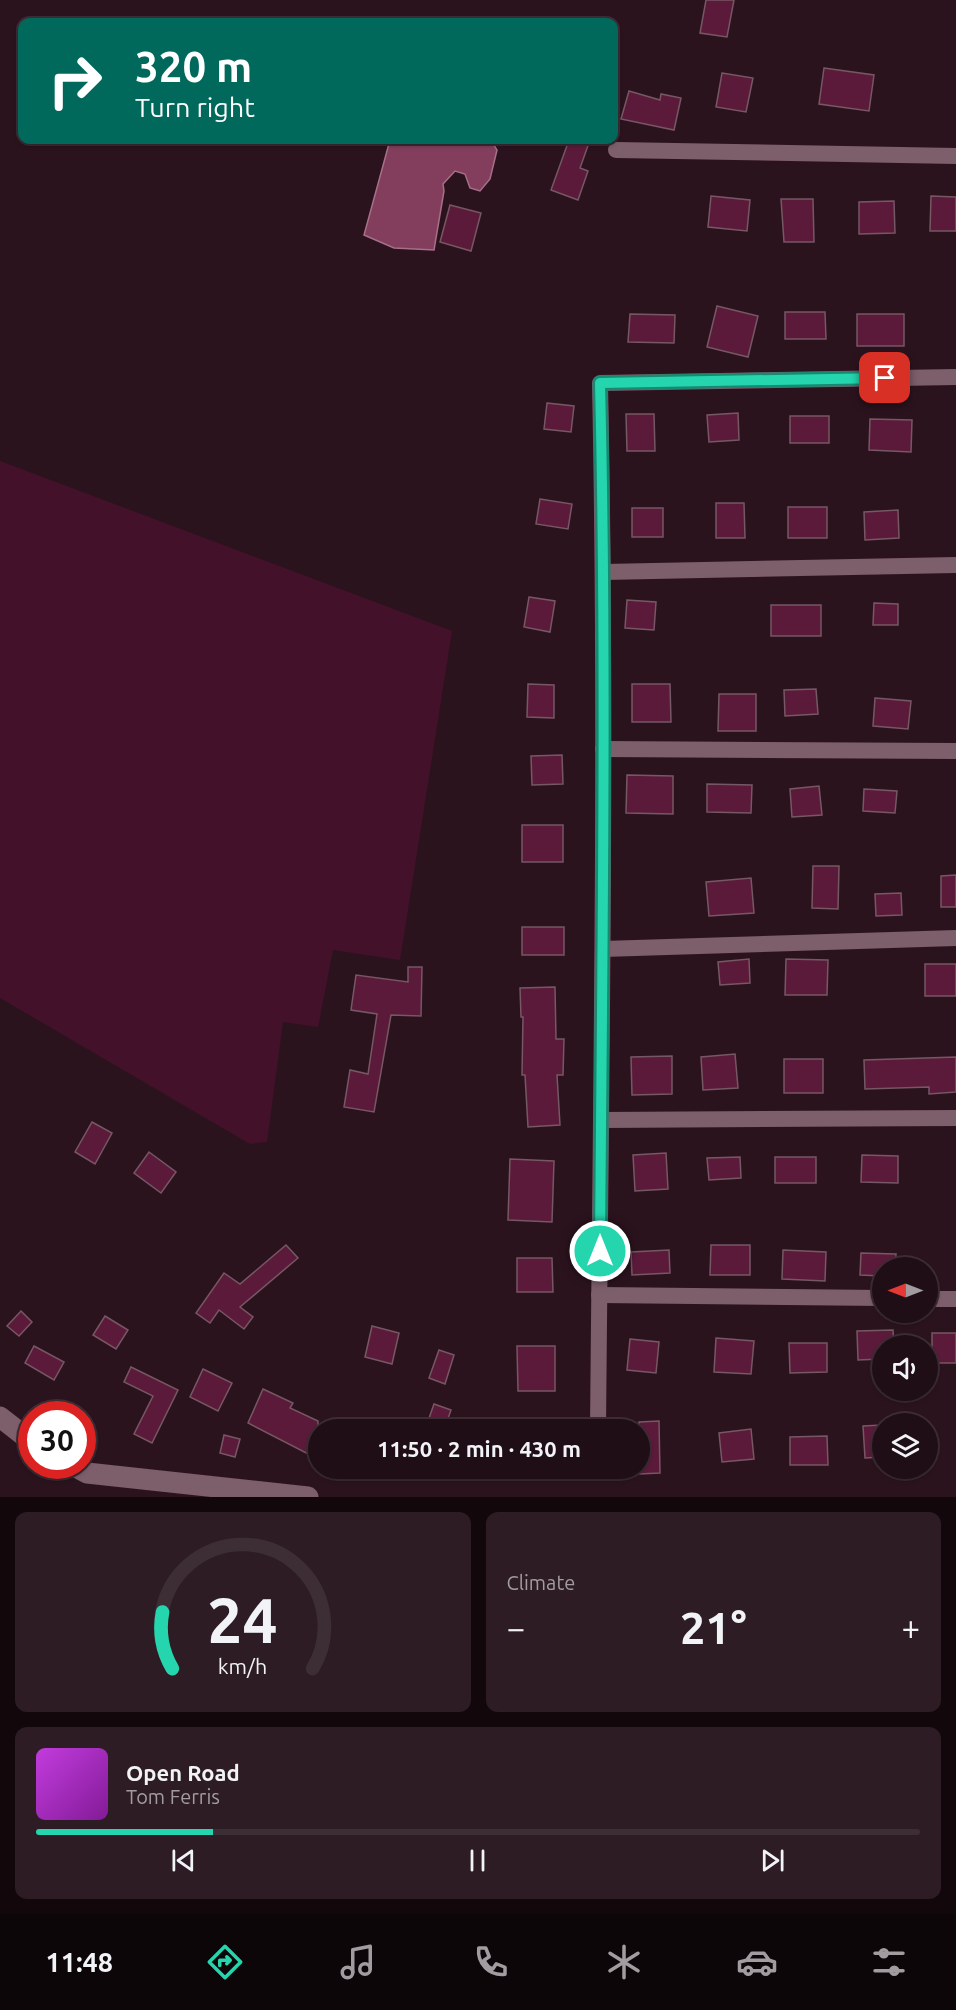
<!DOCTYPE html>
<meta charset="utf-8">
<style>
body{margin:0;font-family:Ubuntu,sans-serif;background:#2d1c23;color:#f1f3f6;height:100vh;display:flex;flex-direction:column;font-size:22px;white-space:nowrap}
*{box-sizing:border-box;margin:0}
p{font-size:20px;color:#a29ca1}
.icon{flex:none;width:33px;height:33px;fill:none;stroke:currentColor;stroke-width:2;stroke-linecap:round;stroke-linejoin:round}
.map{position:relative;height:1497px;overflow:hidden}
.side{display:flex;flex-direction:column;gap:15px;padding:15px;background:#12080c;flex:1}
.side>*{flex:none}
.guide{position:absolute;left:18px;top:18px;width:600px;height:126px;border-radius:12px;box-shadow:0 2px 4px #0004,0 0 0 2px #3d2e35;background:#00695c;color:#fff;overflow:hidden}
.needle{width:39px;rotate:270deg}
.fabs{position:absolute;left:872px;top:1257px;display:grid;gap:12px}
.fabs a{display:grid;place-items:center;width:66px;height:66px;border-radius:50%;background:#200e16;box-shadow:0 2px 4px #0004,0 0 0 2px #3d2e35;font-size:30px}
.speed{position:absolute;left:18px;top:1401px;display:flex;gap:12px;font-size:30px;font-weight:700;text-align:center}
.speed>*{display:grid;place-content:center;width:78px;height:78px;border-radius:50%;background:#200e16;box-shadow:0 2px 4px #0004,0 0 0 2px #3d2e35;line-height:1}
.speed .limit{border:9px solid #d22;background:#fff;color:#111}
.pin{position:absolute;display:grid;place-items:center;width:51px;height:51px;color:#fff;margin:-26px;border-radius:12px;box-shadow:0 3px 9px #0006}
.me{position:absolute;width:66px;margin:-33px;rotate:0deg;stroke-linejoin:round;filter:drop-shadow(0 0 4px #0008)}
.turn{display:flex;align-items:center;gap:21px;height:126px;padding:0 18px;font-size:27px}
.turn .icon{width:78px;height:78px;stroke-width:2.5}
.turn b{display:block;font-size:42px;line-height:51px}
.big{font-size:45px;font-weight:700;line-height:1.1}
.side .widget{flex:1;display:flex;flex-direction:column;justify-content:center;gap:9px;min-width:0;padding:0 21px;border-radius:12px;background:#2d1c23}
.side .dial{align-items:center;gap:0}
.dial svg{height:156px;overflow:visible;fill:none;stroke:#3d2e35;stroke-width:7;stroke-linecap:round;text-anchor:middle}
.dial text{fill:#f1f3f6;stroke:none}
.song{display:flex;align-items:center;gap:18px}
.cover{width:72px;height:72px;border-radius:9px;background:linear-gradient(135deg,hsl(290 70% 55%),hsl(290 70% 35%))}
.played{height:6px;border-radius:3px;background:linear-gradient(90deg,#24d5ae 20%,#3d2e35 20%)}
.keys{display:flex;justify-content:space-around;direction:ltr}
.heat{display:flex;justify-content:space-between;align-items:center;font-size:33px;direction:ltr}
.side .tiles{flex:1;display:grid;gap:15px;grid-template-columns:1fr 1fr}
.widget:last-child{grid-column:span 2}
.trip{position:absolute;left:308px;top:1419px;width:342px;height:60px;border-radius:30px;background:#200e16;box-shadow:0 2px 4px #0004,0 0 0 2px #3d2e35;font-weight:700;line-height:60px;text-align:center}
.tabs{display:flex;height:96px;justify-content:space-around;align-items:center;background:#0d0609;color:#a29ca1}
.tabs .icon{width:42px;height:42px}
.tabs .on{color:#24d5ae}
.tabs b{font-size:27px;color:#f1f3f6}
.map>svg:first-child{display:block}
</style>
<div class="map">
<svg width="956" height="1497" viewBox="0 0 956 1497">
<rect width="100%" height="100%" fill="#2b131e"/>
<path fill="#44112b" d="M 0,461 L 452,631 L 400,960 L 333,950 L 318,1027 L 283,1022 L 267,1142 L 250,1144 L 0,998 Z"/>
<path fill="#833e5e" stroke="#a57088" stroke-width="1.5" d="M 390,140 L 441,140 C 454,147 477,141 491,140 L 497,150 L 490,179 L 480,191 L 470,188 L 465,174 L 455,171 L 443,184 L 444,191 L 434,250 L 394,248 L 364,235 Z"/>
<g fill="#5c1a3b" stroke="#765764" stroke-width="1.5">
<path d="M 706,0 L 734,0 L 727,37 L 700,33 Z"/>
<path d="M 824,68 L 874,75 L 869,111 L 819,104 Z"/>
<path d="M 722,73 L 753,78 L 746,112 L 716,107 Z"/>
<path d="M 629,91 L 660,100 L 661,94 L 681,98 L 674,130 L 621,119 Z"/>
<path d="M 569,140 L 590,140 L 580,168 L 588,171 L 578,200 L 551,190 Z"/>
<path d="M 711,196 L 750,200 L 747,231 L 708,227 Z"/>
<path d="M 931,196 L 956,197 L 956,231 L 930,231 Z"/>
<path d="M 781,199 L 813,199 L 814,242 L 784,242 Z"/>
<path d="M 894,201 L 895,233 L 859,234 L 859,202 Z"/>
<path d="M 450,205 L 481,213 L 471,251 L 440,242 Z"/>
<path d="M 717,306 L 758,316 L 748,357 L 707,347 Z"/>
<path d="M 785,312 L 825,312 L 826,339 L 785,339 Z"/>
<path d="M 630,314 L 675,315 L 674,343 L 628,342 Z"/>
<rect x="857" y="314" width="47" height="32"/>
<path d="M 547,403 L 574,406 L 571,432 L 544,429 Z"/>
<path d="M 738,413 L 739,440 L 709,442 L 707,415 Z"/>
<path d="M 626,414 L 654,414 L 655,451 L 627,451 Z"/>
<rect x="790" y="416" width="39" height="27"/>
<path d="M 870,419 L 912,420 L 911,452 L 869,450 Z"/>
<path d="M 540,499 L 572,504 L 568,529 L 536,524 Z"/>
<path d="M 716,503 L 744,503 L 745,538 L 716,538 Z"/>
<rect x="788" y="507" width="39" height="31"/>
<rect x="632" y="508" width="31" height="29"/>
<path d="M 898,510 L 899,538 L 865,540 L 864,512 Z"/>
<path d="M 529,597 L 555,601 L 550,632 L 524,627 Z"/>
<path d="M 627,600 L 656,602 L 654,630 L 625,628 Z"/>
<path d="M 874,603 L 898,604 L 898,625 L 873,625 Z"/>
<rect x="771" y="605" width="50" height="31"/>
<path d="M 528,684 L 554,685 L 554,718 L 527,717 Z"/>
<path d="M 632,684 L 670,684 L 671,722 L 632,722 Z"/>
<path d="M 816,689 L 818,714 L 785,716 L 784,690 Z"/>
<path d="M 719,694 L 756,694 L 756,731 L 718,731 Z"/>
<path d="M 875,698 L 911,701 L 908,729 L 873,726 Z"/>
<path d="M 562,755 L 563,784 L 532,785 L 531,756 Z"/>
<path d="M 627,775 L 673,776 L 673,814 L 626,813 Z"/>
<path d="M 707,784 L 752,785 L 751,813 L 707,812 Z"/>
<path d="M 819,786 L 822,815 L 792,817 L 790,789 Z"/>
<path d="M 864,789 L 897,791 L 895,813 L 863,811 Z"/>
<rect x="522" y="825" width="41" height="37"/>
<path d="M 813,866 L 839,866 L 838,909 L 812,908 Z"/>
<path d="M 956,875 L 956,907 L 941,907 L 941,876 Z"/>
<path d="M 751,878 L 754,913 L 709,916 L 706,882 Z"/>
<path d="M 901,893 L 902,915 L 876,916 L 875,894 Z"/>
<rect x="522" y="927" width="42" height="28"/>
<path d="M 749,959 L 750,983 L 720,985 L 718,962 Z"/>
<path d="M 786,959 L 828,960 L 827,995 L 785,995 Z"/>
<rect x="925" y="964" width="31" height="32"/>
<path d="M 408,967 L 422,967 L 421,1016 L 391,1015 L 374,1112 L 344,1107 L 350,1070 L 368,1074 L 377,1014 L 351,1010 L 356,975 L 408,982 Z"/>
<path d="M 555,987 L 556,1039 L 564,1039 L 563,1075 L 557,1075 L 560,1125 L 528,1127 L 525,1075 L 522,1075 L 523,1017 L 521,1017 L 520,988 Z"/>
<path d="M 735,1054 L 738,1088 L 703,1090 L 701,1057 Z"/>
<path d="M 672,1056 L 672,1094 L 632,1095 L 631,1057 Z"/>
<path d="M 956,1057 L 956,1092 L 929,1094 L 929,1087 L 865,1089 L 864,1060 Z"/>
<rect x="784" y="1059" width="39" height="34"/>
<path d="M 92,1122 L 112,1133 L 95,1164 L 75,1152 Z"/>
<path d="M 149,1152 L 176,1172 L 161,1193 L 134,1173 Z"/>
<path d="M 666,1153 L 668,1189 L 635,1191 L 633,1155 Z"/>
<path d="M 862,1155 L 898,1156 L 898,1183 L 861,1182 Z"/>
<path d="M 740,1157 L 741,1178 L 709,1180 L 707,1158 Z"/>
<rect x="775" y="1157" width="41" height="26"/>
<path d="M 510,1159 L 554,1161 L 552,1222 L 508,1220 Z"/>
<path d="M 286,1245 L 298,1258 L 240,1307 L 253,1317 L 244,1329 L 219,1310 L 210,1323 L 196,1313 L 224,1273 L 240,1284 Z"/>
<path d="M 711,1245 L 750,1245 L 750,1275 L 710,1275 Z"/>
<path d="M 669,1250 L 670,1273 L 632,1275 L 631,1252 Z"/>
<path d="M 783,1250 L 826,1252 L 825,1281 L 782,1279 Z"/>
<path d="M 861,1253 L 896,1254 L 895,1268 L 882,1268 L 882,1276 L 860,1275 Z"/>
<path d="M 517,1258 L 552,1258 L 553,1292 L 517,1292 Z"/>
<path d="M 21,1311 L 32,1322 L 19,1336 L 7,1326 Z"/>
<path d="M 105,1316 L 128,1330 L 116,1349 L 93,1335 Z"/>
<path d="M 372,1326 L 399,1333 L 392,1364 L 365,1357 Z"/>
<path d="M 893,1330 L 894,1346 L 882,1346 L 882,1359 L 858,1360 L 857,1331 Z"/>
<rect x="932" y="1333" width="24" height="30"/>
<path d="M 716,1338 L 754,1341 L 751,1374 L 714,1372 Z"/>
<path d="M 630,1339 L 659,1342 L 656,1373 L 627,1370 Z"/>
<path d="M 789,1343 L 827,1343 L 827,1372 L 790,1373 Z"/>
<path d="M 34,1346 L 64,1362 L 54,1380 L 25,1363 Z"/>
<path d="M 517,1346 L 555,1346 L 555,1391 L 518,1391 Z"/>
<path d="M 439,1350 L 454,1355 L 445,1384 L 429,1378 Z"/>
<path d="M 131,1367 L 178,1390 L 152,1443 L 134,1434 L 153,1396 L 124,1382 Z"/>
<path d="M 203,1369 L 232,1383 L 218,1411 L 190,1397 Z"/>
<path d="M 263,1389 L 293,1403 L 290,1408 L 318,1421 L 318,1459 L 248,1423 Z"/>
<path d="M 434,1404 L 451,1410 L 445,1427 L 428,1421 Z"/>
<path d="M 659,1421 L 660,1473 L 639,1474 L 639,1422 Z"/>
<path d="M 882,1425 L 882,1457 L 865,1458 L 863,1426 Z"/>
<path d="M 751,1429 L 754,1459 L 722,1462 L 719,1433 Z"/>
<path d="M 224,1435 L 240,1439 L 235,1457 L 220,1453 Z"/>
<path d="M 827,1436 L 828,1465 L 790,1465 L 790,1437 Z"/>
</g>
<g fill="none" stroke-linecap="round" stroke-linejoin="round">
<g stroke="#7d5e6b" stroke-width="16">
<path d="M 616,150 L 956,156"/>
<path d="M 604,572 L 956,565"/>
<path d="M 603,749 L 956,751"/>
<path d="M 603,949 L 956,938"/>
<path d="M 601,1120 L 956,1118"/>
<path d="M 599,1295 L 882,1298"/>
<path d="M 927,1299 L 956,1299"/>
<path d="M 598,1430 C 601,1081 607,732 600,383 L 956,377"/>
</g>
<g stroke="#7d5e6b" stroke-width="21">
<path d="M 0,1417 L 32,1442"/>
<path d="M 74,1466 L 87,1473 L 308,1497"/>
</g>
</g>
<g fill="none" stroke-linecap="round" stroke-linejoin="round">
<defs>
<path id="route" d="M 600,1251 C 602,962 607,673 600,383 L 885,378"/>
</defs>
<use href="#route" stroke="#178a71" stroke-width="15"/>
<use href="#route" stroke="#24d5ae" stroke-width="10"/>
</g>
</svg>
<div class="fabs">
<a><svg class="needle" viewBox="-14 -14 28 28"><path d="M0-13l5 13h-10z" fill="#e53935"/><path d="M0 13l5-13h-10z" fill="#a29ca1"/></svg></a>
<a><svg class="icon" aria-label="sound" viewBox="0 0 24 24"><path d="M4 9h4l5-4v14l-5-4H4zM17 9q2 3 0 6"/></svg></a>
<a><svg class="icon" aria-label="layers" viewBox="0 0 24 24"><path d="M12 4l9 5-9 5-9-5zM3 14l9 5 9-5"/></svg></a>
</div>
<div class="speed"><div class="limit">30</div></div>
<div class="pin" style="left:885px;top:378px;background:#d93025"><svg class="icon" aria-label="arrive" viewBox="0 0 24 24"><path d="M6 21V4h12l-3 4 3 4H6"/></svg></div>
<svg class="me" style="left:600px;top:1251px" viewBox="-20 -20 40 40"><circle r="17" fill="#24d5ae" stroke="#fff" stroke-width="3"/><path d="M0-11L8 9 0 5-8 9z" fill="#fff"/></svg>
<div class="trip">11:50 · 2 min · 430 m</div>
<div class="guide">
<div class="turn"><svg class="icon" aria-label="right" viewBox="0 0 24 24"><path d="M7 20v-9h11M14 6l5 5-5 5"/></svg><div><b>320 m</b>Turn right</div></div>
</div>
</div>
<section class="side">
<div class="tiles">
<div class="widget dial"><svg viewBox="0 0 100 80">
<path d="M14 69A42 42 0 1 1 86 69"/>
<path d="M14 69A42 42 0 0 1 9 40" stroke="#24d5ae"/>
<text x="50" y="56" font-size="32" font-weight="700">24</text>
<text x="50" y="72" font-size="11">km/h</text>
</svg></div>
<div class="widget"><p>Climate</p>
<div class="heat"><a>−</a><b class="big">21°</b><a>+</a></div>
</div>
<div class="widget">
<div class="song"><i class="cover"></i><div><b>Open Road</b><p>Tom Ferris</p></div></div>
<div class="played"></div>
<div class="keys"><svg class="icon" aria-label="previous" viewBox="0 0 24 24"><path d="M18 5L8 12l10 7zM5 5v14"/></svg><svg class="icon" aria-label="pause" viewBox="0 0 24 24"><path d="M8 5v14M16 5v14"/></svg><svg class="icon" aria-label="next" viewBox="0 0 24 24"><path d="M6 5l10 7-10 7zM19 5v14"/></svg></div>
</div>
</div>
</section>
<nav class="tabs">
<b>11:48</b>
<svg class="icon on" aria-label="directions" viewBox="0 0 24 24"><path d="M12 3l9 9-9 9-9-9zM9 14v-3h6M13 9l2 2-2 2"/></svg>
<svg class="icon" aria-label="music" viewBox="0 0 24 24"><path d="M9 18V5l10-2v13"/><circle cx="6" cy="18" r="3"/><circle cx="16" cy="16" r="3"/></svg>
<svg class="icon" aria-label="phone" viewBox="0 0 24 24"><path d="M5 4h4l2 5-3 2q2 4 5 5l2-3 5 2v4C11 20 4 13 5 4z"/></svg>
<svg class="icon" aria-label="climate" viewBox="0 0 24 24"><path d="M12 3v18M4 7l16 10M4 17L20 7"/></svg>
<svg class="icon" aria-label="car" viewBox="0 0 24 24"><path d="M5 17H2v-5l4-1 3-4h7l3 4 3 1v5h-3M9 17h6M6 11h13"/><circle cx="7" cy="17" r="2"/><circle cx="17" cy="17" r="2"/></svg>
<svg class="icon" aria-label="filters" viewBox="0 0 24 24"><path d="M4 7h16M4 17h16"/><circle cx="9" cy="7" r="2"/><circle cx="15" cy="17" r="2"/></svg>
</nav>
